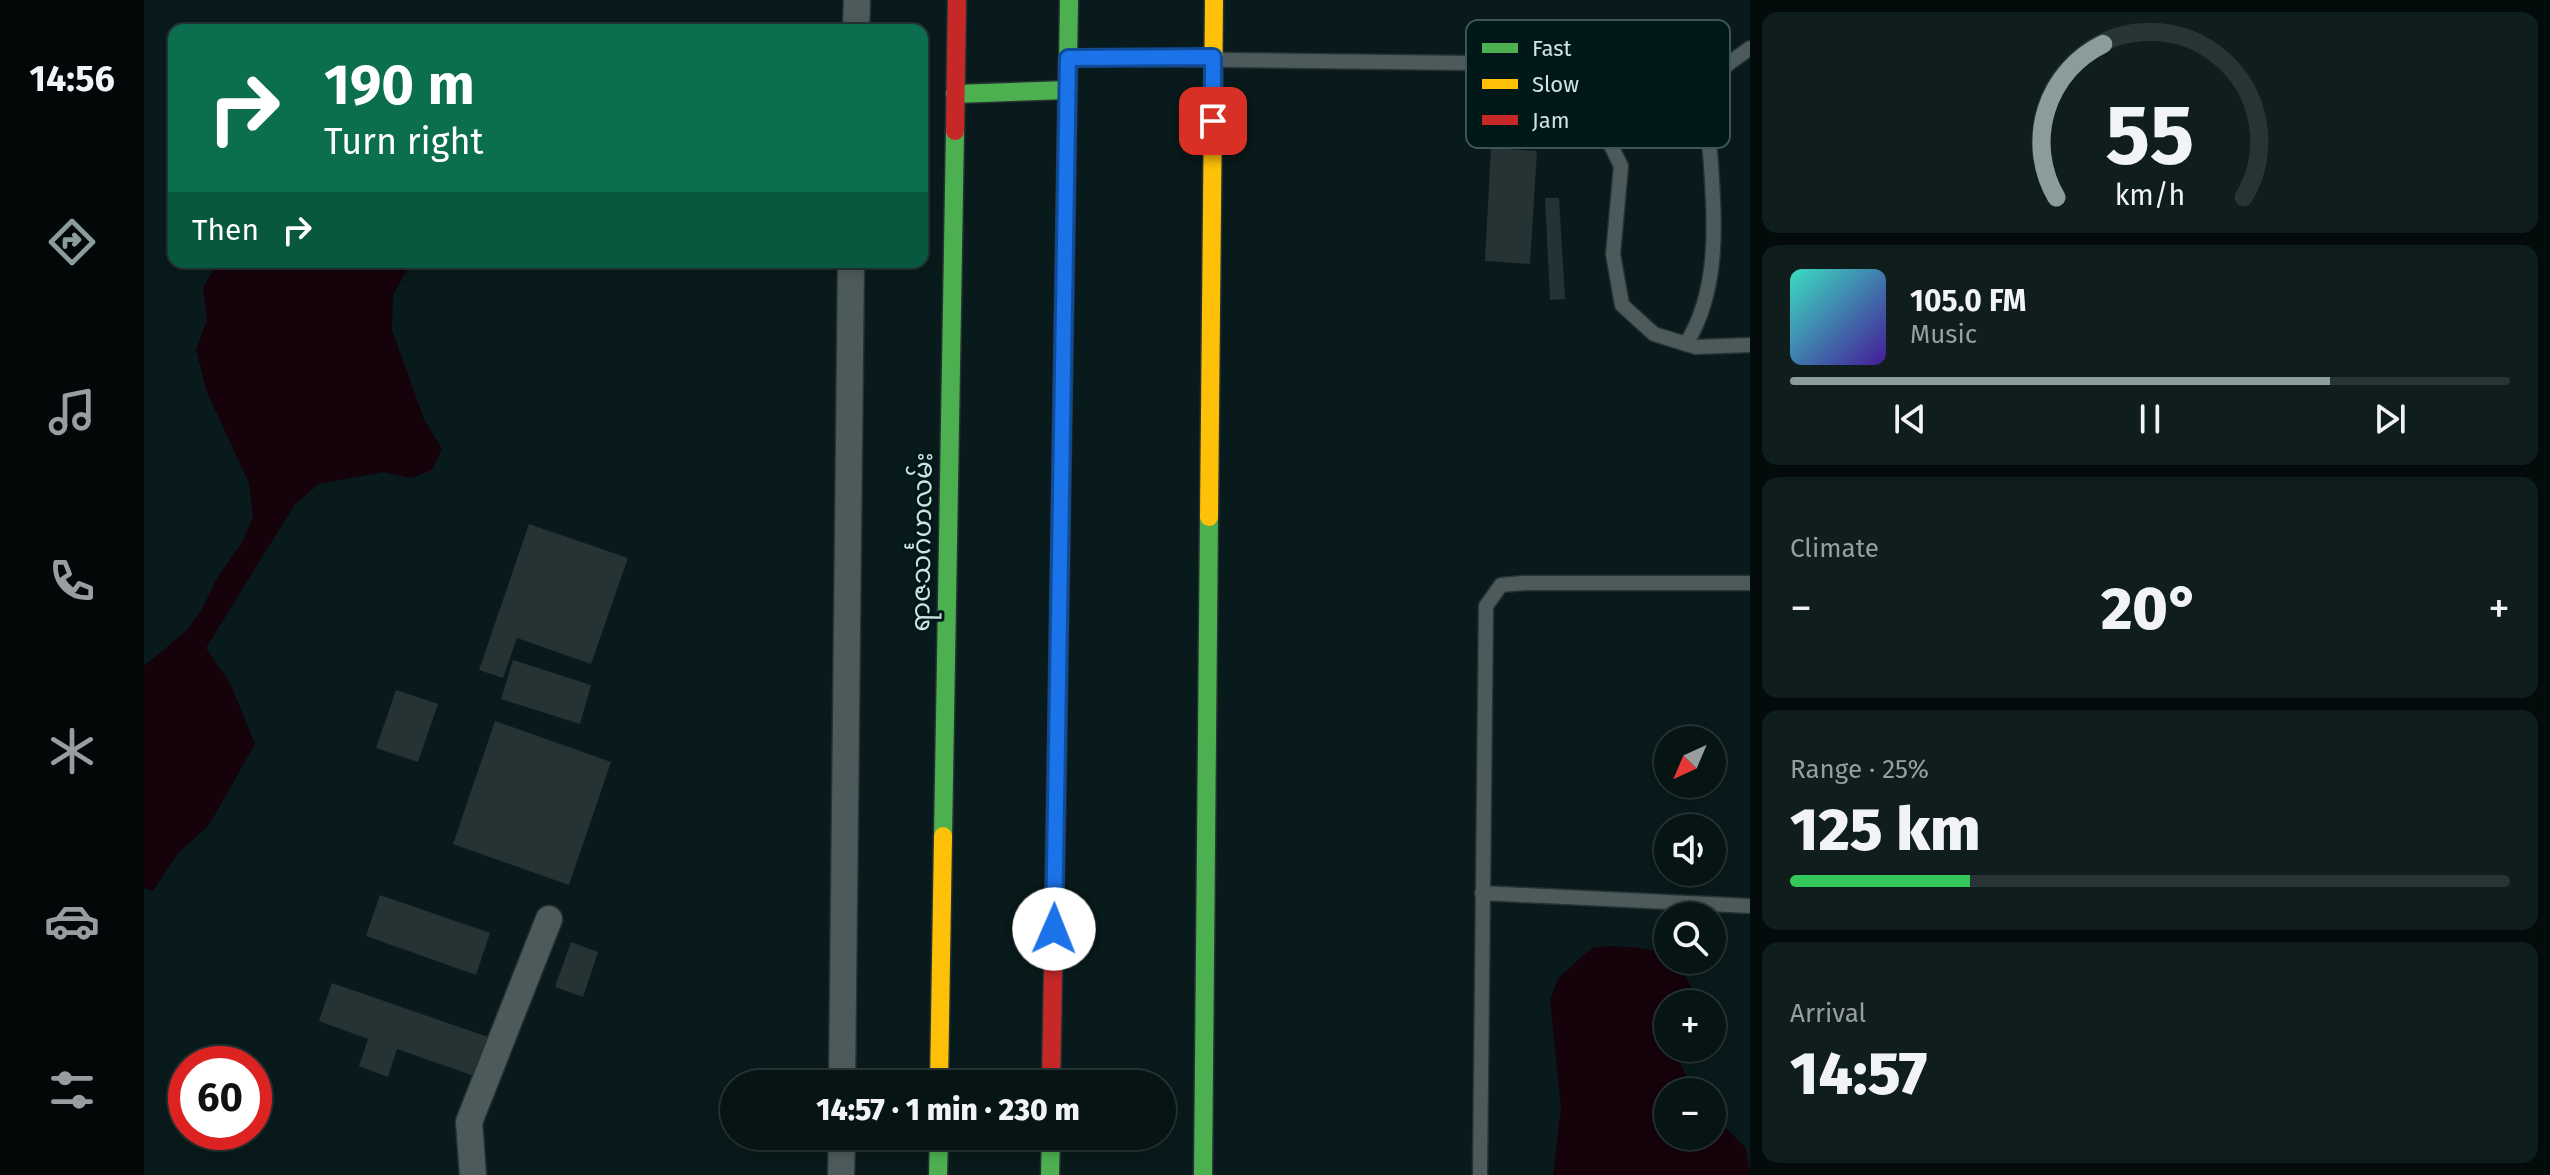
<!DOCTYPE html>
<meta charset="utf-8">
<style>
body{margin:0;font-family:"Fira Sans","Noto Sans Myanmar",sans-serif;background:#0f1d1d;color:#f1f3f6;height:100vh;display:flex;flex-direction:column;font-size:30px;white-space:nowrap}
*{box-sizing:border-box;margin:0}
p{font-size:26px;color:#989ea0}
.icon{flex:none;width:44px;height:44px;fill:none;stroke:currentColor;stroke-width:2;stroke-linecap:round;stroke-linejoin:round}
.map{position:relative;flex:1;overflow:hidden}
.side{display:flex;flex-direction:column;gap:12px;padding:12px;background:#030b0b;width:800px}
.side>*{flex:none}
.hud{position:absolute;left:24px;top:24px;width:760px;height:244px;border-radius:16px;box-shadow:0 4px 12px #0003,0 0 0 2px #273334;background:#0b6e4f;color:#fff;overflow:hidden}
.needle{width:52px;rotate:224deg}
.controls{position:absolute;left:1510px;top:726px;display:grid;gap:16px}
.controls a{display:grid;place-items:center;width:72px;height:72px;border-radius:50%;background:#061414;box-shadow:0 4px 12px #0003,0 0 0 2px #273334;font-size:40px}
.speed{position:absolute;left:24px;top:1046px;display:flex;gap:16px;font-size:40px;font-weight:700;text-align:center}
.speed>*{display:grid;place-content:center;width:104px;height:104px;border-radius:50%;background:#061414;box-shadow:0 4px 12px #0003,0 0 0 2px #273334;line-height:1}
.speed .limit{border:12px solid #d22;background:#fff;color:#111}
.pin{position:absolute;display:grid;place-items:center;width:68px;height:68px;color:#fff;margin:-34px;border-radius:16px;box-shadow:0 4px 12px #0006}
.me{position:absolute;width:88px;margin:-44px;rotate:1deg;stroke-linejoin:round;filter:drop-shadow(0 0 6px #0008)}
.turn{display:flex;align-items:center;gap:28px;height:168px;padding:0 24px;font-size:36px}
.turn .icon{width:104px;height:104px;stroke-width:2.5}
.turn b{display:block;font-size:56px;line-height:68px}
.then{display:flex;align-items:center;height:76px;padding:0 24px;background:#0003;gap:16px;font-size:30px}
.big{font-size:60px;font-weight:800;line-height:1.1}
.side .widget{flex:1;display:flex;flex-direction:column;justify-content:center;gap:12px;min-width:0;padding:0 28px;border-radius:16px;background:#0f1d1d}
.side .dial{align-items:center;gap:0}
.dial svg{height:208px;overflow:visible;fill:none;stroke:#273334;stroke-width:7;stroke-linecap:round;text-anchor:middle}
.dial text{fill:#f1f3f6;stroke:none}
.song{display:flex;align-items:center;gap:24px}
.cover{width:96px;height:96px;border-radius:12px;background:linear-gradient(135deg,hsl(170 70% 55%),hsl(260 70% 35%))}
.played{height:8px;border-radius:4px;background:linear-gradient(90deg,#8a9c9c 75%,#273334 75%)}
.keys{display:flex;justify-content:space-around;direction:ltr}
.heat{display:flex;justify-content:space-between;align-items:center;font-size:44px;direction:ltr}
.charge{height:12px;border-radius:6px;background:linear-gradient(90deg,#34c759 25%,#273334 0)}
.trip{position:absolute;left:576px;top:1070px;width:456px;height:80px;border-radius:40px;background:#061414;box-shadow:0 4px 12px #0003,0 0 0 2px #273334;font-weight:800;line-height:80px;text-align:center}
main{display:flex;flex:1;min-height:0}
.tab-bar{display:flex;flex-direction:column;width:144px;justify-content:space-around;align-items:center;background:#020808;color:#989ea0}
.tab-bar .icon{width:56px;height:56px}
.tab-bar .on{color:#8a9c9c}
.tab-bar b{font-size:36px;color:#f1f3f6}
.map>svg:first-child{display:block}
</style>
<main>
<nav class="tab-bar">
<b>14:56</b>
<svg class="icon on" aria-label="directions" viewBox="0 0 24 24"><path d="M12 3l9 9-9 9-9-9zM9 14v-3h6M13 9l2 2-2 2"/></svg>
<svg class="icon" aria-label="music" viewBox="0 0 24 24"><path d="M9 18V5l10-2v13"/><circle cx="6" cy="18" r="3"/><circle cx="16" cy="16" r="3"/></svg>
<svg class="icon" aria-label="phone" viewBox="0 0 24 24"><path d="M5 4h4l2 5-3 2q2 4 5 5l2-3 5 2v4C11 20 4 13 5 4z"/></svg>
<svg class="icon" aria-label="climate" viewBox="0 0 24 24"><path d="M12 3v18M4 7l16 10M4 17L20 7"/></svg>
<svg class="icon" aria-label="car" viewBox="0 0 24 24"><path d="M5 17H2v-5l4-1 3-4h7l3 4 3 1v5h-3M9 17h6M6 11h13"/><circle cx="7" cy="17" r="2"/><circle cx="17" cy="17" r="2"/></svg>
<svg class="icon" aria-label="filters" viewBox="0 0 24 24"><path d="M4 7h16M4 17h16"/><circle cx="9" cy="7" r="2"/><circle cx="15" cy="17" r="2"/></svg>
</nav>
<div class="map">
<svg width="1606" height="1175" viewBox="0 0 1606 1175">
<rect width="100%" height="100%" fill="#081a1b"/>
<g fill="#15020a">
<path d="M 75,262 L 267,262 L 249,295 L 248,330 L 280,419 L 298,449 L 288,470 L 267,478 L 239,472 L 175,484 L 151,504 L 62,648 L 86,683 L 111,744 L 65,825 L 34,853 L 9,891 L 0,888 L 0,666 L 42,631 L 58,609 L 73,578 L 99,541 L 109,516 L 105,483 L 62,390 L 52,350 L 63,320 L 59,288 Z"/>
<path d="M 1465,946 C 1520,948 1530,951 1554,1000 L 1552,1004 L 1524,1004 L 1524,1048 L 1539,1048 L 1537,1065 L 1549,1092 L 1524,1092 L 1524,1136 L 1568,1136 L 1568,1114 L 1602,1148 L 1606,1175 L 1409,1175 L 1417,1107 L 1406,1001 L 1414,978 L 1448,948 Z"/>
</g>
<g fill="#253335">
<path d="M 1347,148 L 1393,151 L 1386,264 L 1341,261 Z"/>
<path d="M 1401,198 L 1415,198 L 1421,299 L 1406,300 Z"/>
<path d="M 385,524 L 484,558 L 447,664 L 373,638 L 359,678 L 335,670 Z"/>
<path d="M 369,660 L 447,685 L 436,724 L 357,699 Z"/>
<path d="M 252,690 L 294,704 L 274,762 L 232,748 Z"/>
<path d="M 351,721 L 467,762 L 425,885 L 309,844 Z"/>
<path d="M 236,895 L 346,933 L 332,975 L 222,936 Z"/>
<path d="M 427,942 L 454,952 L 439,997 L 411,987 Z"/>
<path d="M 188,983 L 344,1037 L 330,1076 L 253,1049 L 244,1077 L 215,1066 L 224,1039 L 175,1021 Z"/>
</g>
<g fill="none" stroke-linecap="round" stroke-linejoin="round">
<defs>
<g id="lane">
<path d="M 929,58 L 1327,63 L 1387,75 L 1430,99 L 1457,125 L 1477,166 L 1469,254 L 1478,305 L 1510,334 L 1542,344 L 1552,347 L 1606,345"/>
<path d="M 1542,344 C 1575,291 1571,226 1567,165 C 1566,136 1554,103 1573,75 C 1580,65 1596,56 1606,48"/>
<path d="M 1338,893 L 1606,906"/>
<path d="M 1336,1175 L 1342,606 L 1357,585 L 1380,583 L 1606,583"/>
</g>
<g id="street">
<path d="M 712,30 L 713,0"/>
<path d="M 698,1084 L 707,262"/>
<path d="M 329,1175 L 325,1122 L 405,919"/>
<path d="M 697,1175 L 698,1136"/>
</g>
<g id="fast">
<path d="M 811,94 L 924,90"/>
<path d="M 912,810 L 925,0"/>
<path d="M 799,836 L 811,131"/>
<path d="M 794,1175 L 795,1136"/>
<path d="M 906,1175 L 907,1136"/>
<path d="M 1059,1175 L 1065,517"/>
</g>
<g id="slow">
<path d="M 1065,517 L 1070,0"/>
<path d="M 795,1084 L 799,836"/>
</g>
<g id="jam">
<path d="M 811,131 L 813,0"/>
<path d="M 907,1084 L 912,810"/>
</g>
</defs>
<use href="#lane" stroke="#263232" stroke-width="17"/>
<use href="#street" stroke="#263232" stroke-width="29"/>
<use href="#fast" stroke="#263232" stroke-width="21"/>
<use href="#slow" stroke="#263232" stroke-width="21"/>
<use href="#jam" stroke="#263232" stroke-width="21"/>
<use href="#lane" stroke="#4d5a5b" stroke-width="14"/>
<use href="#street" stroke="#4d5a5b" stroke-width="26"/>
<use href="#fast" stroke="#4caf50" stroke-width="18"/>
<use href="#slow" stroke="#ffc107" stroke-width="18"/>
<use href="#jam" stroke="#c62828" stroke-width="18"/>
</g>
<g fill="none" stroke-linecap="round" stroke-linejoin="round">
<defs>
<path id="route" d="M 910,929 L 924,58 L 1069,57 L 1069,121"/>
</defs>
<use href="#route" stroke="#114b97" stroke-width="20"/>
<use href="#route" stroke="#1a73e8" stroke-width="14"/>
</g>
<g text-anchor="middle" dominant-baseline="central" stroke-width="6" stroke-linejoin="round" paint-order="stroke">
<g font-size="26" fill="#d0e2e2" stroke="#011819">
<text transform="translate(778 542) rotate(-89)">ရာဇသင်္ဂဟလမ်း</text>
</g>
</g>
<rect x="1322" y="20" width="264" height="128" rx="12" fill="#011819" stroke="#3f5555" stroke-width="2"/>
<rect x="1338" y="43" width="36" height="10" fill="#4caf50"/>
<rect x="1338" y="79" width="36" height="10" fill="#ffc107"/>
<rect x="1338" y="115" width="36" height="10" fill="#c62828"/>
<g font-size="22" fill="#d0e2e2">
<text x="1388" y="56">Fast</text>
<text x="1388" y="92">Slow</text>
<text x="1388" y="128">Jam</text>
</g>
</svg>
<div class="controls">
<a><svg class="needle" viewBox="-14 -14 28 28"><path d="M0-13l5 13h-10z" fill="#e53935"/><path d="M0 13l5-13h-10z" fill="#989ea0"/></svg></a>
<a><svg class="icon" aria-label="sound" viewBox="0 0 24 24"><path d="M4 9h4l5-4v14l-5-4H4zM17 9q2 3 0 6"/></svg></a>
<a><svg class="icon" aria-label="search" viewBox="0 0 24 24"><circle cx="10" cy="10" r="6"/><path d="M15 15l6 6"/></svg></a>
<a>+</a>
<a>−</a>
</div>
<div class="speed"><div class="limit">60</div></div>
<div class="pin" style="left:1069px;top:121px;background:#d93025"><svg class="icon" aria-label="arrive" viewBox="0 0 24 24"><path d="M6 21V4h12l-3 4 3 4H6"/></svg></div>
<svg class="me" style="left:910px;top:929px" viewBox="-20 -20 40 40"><circle r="19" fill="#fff"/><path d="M0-13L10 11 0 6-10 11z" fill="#1a73e8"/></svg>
<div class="trip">14:57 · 1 min · 230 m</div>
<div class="hud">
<div class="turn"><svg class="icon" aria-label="right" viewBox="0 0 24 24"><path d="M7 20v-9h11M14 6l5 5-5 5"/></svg><div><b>190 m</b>Turn right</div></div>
<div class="then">Then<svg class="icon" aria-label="right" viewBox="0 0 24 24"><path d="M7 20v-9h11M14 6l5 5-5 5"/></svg></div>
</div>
</div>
<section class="side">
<div class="widget dial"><svg viewBox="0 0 100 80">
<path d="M14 69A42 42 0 1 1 86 69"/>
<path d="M14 69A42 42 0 0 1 32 10" stroke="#8a9c9c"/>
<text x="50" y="56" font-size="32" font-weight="700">55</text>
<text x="50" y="72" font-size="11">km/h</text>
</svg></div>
<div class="widget">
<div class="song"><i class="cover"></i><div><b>105.0 FM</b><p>Music</p></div></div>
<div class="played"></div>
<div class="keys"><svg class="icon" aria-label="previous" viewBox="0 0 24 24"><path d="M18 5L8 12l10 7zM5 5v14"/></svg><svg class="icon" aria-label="pause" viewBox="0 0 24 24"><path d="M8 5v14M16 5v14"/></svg><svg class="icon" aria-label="next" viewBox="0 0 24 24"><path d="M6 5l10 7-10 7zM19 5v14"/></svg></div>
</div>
<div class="widget"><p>Climate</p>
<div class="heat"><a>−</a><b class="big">20°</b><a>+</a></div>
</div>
<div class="widget"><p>Range · 25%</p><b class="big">125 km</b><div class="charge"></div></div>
<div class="widget"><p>Arrival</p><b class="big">14:57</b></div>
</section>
</main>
